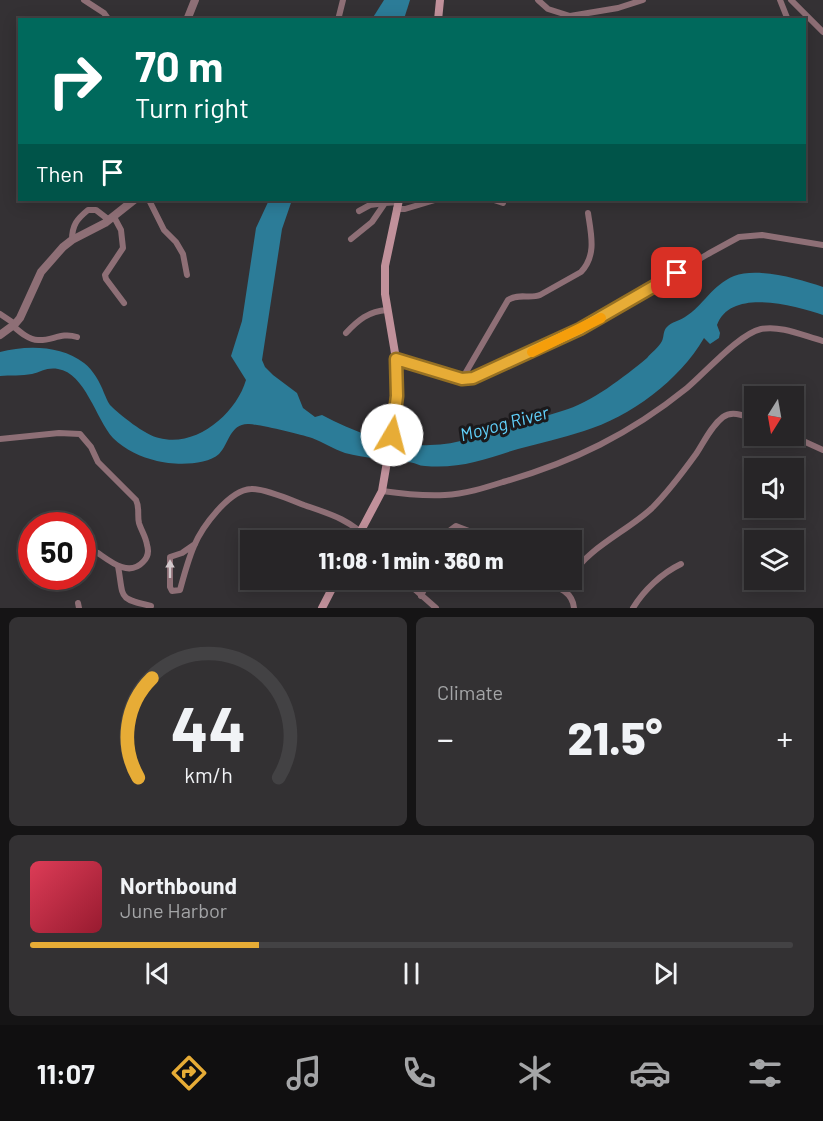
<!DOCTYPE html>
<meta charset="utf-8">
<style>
body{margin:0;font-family:Barlow,sans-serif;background:#333133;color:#f1f3f6;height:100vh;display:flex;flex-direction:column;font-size:22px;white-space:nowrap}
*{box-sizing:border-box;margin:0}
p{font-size:20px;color:#a4a5a7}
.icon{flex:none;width:33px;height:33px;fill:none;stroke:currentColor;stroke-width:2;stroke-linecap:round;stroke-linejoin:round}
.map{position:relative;height:608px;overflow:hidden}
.drawer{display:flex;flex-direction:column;gap:9px;padding:9px;background:#151415;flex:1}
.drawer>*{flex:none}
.banner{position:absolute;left:18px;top:18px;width:788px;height:183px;border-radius:0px;box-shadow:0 3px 15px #0003,0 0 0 2px #434244;background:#00695c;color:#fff;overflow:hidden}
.needle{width:39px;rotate:191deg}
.controls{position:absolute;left:744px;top:386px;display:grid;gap:12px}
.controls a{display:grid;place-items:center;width:60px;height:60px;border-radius:0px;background:#272527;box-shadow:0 3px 15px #0003,0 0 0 2px #434244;font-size:30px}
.speed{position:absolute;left:18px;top:512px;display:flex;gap:12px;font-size:30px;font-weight:700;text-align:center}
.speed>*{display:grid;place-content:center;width:78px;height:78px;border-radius:50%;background:#272527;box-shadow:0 3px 15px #0003,0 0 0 2px #434244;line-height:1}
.speed .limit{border:9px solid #d22;background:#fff;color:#111}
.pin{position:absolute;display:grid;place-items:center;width:51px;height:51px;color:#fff;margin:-26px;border-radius:12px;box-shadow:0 3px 9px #0006}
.me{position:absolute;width:66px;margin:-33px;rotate:8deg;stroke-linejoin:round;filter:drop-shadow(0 0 4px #0008)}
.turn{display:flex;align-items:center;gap:21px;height:126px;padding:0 18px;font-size:27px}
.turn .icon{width:78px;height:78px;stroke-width:2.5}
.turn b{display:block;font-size:42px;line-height:51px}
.then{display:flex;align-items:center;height:57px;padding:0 18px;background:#0003;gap:12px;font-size:22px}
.big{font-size:45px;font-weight:800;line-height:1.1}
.drawer .tile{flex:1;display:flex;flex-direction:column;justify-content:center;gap:9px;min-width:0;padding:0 21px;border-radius:9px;background:#333133}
.drawer .dial{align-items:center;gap:0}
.dial svg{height:156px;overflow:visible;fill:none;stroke:#434244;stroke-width:7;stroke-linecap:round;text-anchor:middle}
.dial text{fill:#f1f3f6;stroke:none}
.song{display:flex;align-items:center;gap:18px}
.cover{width:72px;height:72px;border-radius:9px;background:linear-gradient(135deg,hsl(350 70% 55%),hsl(350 70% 35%))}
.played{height:6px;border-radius:3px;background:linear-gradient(90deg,#e7ac36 30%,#434244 30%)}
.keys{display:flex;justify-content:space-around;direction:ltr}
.heat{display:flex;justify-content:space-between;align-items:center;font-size:33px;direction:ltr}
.drawer .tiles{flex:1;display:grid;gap:9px;grid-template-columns:1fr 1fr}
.tile:last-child{grid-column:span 2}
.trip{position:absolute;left:240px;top:530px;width:342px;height:60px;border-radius:0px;background:#272527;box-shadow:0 3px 15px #0003,0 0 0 2px #434244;font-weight:800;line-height:60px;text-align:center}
.menu{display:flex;height:96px;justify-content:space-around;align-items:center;background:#100f10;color:#a4a5a7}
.menu .icon{width:42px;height:42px}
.menu .active{color:#e7ac36}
.menu b{font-size:27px;color:#f1f3f6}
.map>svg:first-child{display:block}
</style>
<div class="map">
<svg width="823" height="608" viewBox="0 0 823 608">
<rect width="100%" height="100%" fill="#343134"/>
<g fill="#2c7c98">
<path d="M 384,0 L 410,0 L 404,19 L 372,19 Z"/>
<path d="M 269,200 L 292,200 L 282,229 L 262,360 L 265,367 L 273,375 L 297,393 L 303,408 L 315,417 L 322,415 C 355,432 391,447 430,445 C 457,445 485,434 510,426 C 527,420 545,417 562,411 C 591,403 624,377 647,358 C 651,353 659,347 662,341 C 664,337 663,332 666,328 C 672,321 678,322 685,317 C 703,306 712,285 734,276 C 758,267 799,279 823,287 L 823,315 C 795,306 731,287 717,325 L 720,333 L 719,338 L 710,344 L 704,338 C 680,380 630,417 584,431 C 562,438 540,443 518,449 C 485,459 461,469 425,466 C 419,466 414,462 408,462 C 387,460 365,458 345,453 C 333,449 323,442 312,438 C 299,434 262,425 249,424 C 230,423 229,444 219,454 C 206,466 173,465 157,461 C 141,457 125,450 113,438 C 96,419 85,373 58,369 C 47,367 41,372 32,374 C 22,376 10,375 0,376 L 0,352 C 26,345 61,345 84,363 C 93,370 100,382 104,393 C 106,397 107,401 110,405 C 120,415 145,435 159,438 C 196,448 236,414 246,380 L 231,356 L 242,321 L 256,228 Z"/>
</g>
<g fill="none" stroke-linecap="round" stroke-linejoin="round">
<g stroke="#8e6f76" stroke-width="6">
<path d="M 84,0 L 104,13 L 109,20"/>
<path d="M 538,0 L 548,9 L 570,16 L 618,8 L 643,0"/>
<path d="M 780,0 L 788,20"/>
<path d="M 791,0 L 823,32"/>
<path d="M 338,20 L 343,0"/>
<path d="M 149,200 L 164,230 L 176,242 L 183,254 L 187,275"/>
<path d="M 494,200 L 503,203"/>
<path d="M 396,209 L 405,209 L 435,200"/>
<path d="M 359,211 L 370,205 L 385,203"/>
<path d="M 114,217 L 121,230 L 123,248 L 105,275 L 106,279 L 124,303"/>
<path d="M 351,239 L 372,222 L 385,203 L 398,202"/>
<path d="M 72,240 C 72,225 77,219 88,210 L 96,210 L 109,220"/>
<path d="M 0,314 L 15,324"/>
<path d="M 13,326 C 20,332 29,340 38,340 C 52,341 61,332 77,337"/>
<path d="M 346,333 C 358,320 369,311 387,310"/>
<path d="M 396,359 L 462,379 L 473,378 L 595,321 L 708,254 L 739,237 L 762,235 L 823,245"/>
<path d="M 462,379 L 508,300 C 518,293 530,299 540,295 L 581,272 C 597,255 591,234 588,213"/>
<path d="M 790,435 L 823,450"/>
<path d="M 0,439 L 59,433 L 80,434 L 91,447 L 98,462 L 136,500 C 140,508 137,515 139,523 C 141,530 146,537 147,545 C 149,551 148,557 143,562 C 129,577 111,562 98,553"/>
<path d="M 382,491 C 403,494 424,496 445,495 C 465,494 484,488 503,482 C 573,462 630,434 687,388 C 706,372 739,334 761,329 C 781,325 804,336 823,341"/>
<path d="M 445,540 L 448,532 L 456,526 L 469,531 L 480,540"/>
<path d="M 195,544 L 182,553 L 170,557 L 170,587 L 172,591 L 180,590 C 184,575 188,560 194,546 C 202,527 229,490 251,489 C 264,488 291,500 304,505 C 327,513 352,520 368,540"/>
<path d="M 118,566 C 124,599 117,598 151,606"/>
<path d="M 572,576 C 586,549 629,530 652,508 C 668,492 683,472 696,454 C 704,442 711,426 723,417 C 732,410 745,416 754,419"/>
<path d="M 403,579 L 436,608"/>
<path d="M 536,579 C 552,586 572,588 574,608"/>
<path d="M 421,596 L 429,579"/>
<path d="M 78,603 L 79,608"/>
<path d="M 633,608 C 644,590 662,573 681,564"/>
</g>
<g stroke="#8e6f76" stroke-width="8">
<path d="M 187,20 L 195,0"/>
<path d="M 0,335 L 15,324 L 20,318 L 41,272 L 63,247 L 72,240 L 105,223 L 134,200"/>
</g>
<g stroke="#c1919b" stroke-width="8">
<path d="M 438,20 L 440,0"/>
<path d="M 356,540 L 382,491 L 395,415 L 397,396 L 396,359 L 385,294 L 385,266 L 399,200"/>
<path d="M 322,608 L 337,579"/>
</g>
</g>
<defs><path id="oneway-solid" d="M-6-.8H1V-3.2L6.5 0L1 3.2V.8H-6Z" transform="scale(1.5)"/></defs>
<use fill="#d3c9cc" href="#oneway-solid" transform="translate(170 569) rotate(-90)"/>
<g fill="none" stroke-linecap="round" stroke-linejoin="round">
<defs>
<path id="route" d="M 392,435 L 397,396 L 396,359 L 462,379 L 473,378 L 580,329 L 677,273"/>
</defs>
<use href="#route" stroke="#967023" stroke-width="15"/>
<use href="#route" stroke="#e7ac36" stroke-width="10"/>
<path stroke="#f59e0b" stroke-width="10" d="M 532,352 L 601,318"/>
</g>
<g text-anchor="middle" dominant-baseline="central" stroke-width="6" stroke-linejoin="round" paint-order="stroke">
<g font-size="18" font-style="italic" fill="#61d1fb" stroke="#1b191b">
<text transform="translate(504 423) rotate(-15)">Moyog River</text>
</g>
</g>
</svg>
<div class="controls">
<a><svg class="needle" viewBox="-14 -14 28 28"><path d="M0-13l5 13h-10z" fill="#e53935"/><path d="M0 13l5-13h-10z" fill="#a4a5a7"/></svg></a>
<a><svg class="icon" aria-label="sound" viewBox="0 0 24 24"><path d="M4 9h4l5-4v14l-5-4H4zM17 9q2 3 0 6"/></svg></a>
<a><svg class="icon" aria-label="layers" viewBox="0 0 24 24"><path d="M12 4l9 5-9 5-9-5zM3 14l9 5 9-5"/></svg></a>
</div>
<div class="speed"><div class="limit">50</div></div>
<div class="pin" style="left:677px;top:273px;background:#d93025"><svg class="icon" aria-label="arrive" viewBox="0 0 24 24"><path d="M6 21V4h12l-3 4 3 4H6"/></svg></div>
<svg class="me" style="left:392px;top:435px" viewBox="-20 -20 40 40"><circle r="19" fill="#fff"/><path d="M0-13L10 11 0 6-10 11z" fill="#e7ac36"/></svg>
<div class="trip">11:08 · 1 min · 360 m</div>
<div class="banner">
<div class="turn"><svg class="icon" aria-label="right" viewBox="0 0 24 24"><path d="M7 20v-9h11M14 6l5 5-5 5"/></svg><div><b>70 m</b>Turn right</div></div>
<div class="then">Then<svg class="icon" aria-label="arrive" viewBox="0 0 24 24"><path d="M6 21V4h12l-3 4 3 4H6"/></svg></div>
</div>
</div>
<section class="drawer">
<div class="tiles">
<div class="tile dial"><svg viewBox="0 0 100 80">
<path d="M14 69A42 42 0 1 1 86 69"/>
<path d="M14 69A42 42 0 0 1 21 18" stroke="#e7ac36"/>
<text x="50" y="56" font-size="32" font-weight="700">44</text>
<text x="50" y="72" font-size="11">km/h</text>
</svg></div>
<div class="tile"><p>Climate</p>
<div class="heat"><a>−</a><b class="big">21.5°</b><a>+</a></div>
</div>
<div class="tile">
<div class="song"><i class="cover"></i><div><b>Northbound</b><p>June Harbor</p></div></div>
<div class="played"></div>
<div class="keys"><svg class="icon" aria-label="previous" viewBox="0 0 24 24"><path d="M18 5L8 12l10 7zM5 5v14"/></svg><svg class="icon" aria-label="pause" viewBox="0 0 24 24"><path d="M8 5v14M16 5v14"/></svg><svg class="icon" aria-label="next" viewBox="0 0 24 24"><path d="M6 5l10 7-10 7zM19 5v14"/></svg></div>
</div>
</div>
</section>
<nav class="menu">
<b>11:07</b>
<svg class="icon active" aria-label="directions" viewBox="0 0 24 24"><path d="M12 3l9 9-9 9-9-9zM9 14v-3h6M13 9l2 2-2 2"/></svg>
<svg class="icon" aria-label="music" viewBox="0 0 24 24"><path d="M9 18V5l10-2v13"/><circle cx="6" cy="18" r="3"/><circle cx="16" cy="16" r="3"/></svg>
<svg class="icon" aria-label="phone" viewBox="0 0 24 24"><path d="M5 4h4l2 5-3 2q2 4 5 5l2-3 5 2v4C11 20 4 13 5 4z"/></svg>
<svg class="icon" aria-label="climate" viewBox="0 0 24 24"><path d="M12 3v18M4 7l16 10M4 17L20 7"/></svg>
<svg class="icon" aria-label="car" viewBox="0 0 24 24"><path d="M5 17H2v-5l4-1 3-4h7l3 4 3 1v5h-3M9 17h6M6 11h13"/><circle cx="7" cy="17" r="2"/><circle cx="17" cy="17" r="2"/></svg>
<svg class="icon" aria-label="filters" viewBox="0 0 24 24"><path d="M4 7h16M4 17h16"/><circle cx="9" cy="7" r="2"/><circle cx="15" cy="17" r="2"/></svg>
</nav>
